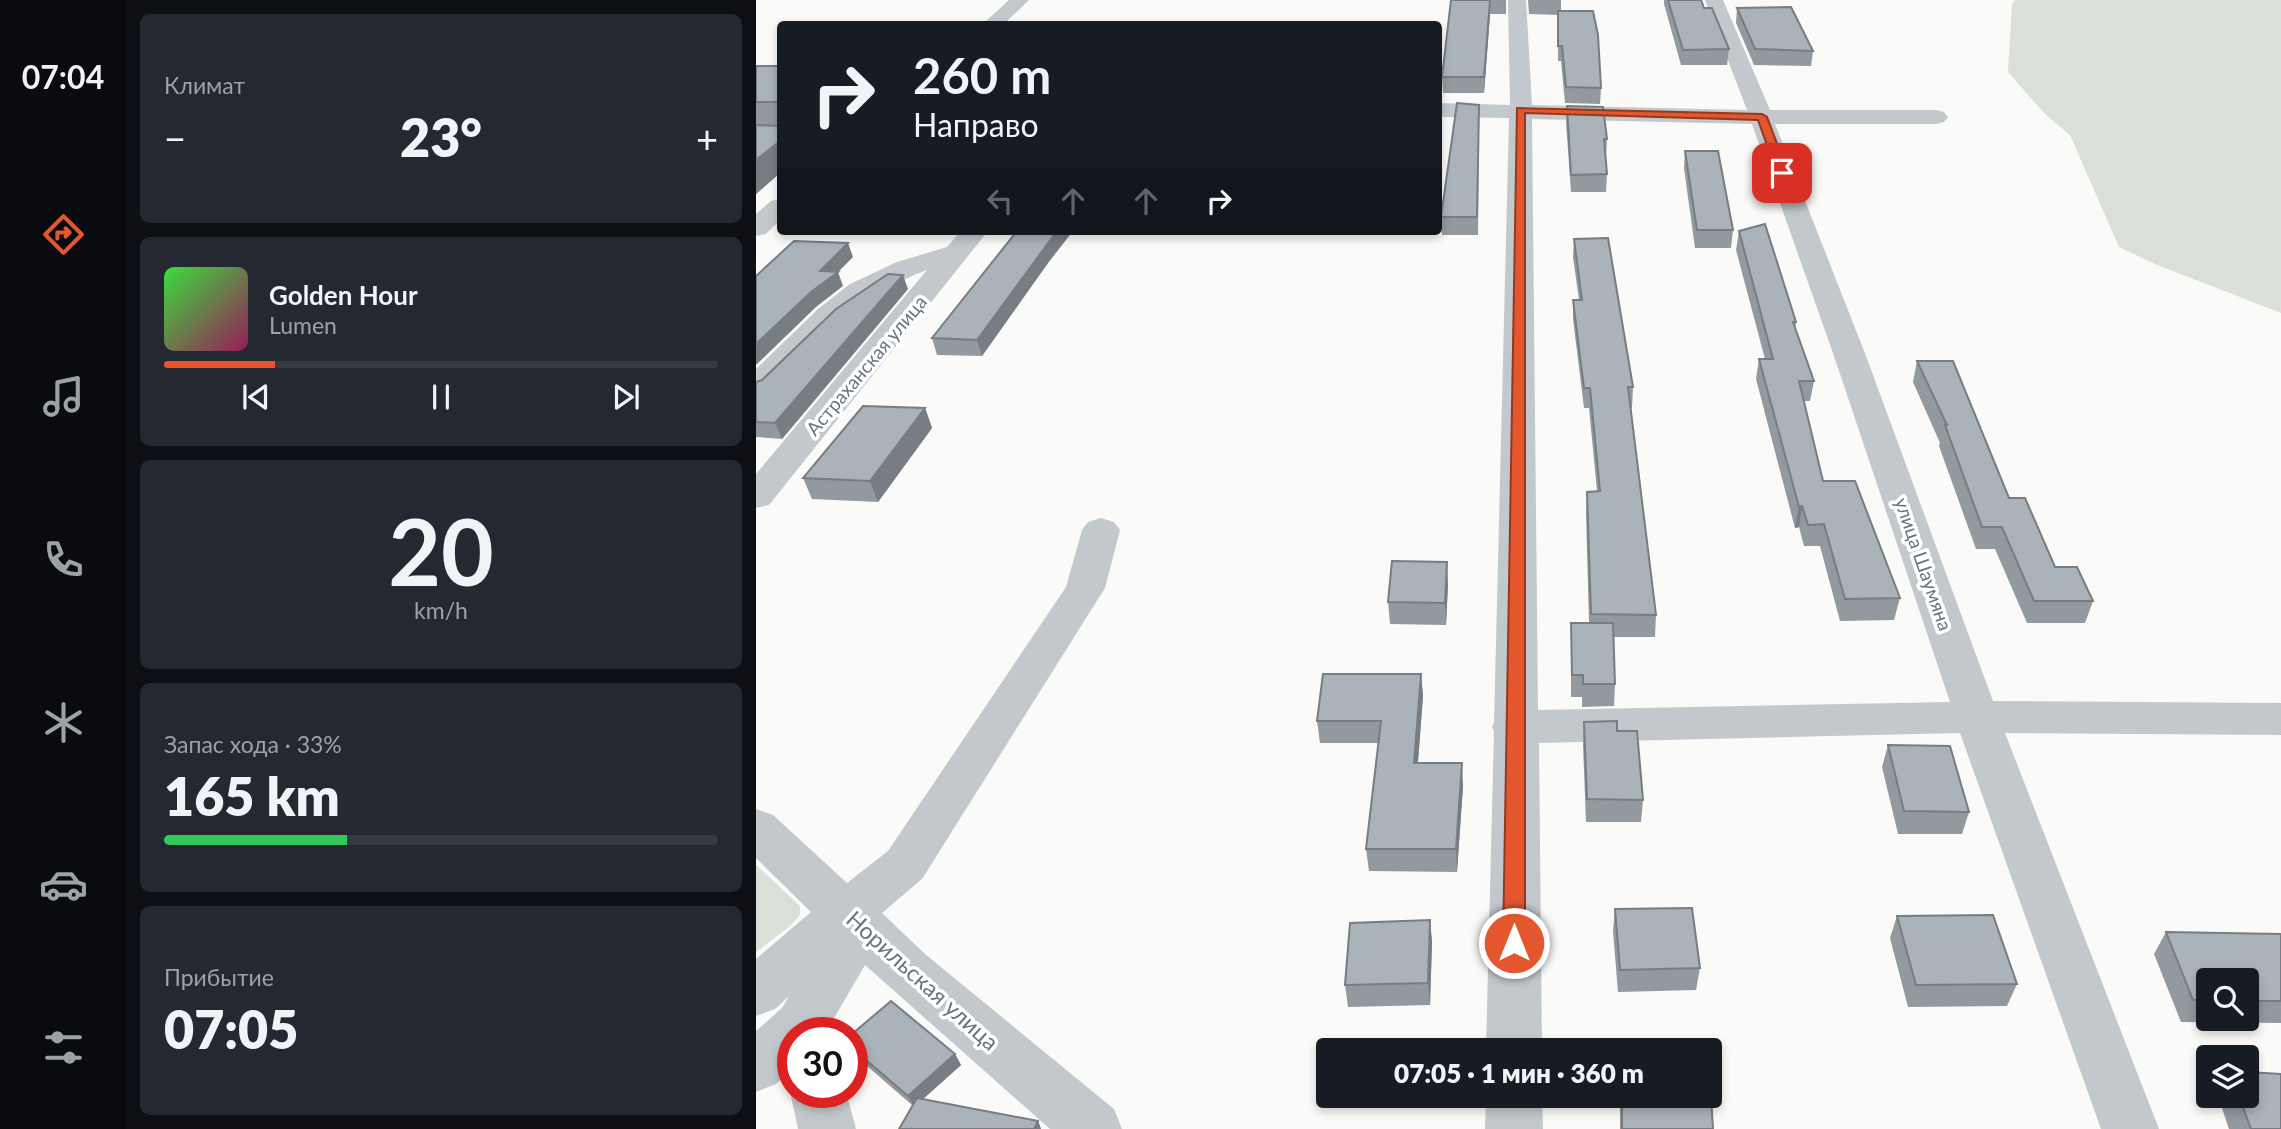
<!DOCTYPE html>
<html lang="ru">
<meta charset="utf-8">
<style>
body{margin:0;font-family:Lato,sans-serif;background:#242831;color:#f1f3f6;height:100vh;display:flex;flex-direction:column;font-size:26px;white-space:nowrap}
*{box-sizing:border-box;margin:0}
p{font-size:23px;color:#9ea1a6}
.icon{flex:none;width:38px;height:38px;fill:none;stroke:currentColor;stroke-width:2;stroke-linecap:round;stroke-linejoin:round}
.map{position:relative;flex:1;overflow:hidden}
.panel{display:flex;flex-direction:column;gap:14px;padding:14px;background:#0d0f14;width:630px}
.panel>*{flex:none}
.banner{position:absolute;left:21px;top:21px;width:665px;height:214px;border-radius:7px;box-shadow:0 4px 10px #0003;background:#171b24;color:#f1f3f6;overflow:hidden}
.fabs{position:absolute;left:1440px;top:968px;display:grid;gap:14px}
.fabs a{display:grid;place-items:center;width:63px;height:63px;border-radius:7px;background:#171b24;box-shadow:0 4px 10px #0003;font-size:35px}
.speed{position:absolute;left:21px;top:1017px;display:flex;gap:14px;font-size:35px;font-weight:700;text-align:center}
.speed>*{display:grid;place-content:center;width:91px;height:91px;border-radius:50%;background:#171b24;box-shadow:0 4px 10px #0003;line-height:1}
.speed .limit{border:10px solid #d22;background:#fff;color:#111}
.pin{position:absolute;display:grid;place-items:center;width:60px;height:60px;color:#fff;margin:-30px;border-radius:14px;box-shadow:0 4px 10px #0006}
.me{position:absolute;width:77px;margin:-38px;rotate:0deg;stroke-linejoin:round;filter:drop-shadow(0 0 5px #0008)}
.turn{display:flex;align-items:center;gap:24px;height:147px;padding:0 21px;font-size:32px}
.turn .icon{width:91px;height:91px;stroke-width:2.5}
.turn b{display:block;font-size:49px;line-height:60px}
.lanes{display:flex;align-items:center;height:66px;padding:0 21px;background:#0003;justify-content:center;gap:35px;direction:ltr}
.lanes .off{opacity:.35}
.big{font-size:52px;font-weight:800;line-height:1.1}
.panel .tile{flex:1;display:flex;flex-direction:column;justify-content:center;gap:10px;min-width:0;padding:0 24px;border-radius:10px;background:#242831}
.panel .dial{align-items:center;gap:0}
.dial b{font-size:91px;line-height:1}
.song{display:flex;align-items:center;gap:21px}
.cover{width:84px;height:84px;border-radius:10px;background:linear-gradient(135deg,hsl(120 70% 55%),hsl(330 70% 35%))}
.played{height:7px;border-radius:4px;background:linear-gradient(90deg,#e4572e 20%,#363941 20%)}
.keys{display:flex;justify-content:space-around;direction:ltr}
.heat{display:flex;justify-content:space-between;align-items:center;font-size:38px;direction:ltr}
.charge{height:10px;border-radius:5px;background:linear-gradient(90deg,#34c759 33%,#363941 0)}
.trip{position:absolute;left:560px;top:1038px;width:406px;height:70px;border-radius:7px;background:#171b24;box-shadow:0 4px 10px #0003;font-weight:800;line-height:70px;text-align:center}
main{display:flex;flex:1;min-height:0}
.tab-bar{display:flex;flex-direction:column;width:126px;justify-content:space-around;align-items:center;background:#090b0e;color:#9ea1a6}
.tab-bar .icon{width:49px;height:49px}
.tab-bar .current{color:#e4572e}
.tab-bar b{font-size:32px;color:#f1f3f6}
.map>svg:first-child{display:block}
</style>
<main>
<nav class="tab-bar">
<b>07:04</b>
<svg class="icon current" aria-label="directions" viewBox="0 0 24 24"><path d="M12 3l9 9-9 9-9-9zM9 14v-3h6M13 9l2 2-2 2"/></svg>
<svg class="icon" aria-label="music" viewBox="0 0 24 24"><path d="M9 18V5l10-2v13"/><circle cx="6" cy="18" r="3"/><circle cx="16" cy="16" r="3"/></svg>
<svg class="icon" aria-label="phone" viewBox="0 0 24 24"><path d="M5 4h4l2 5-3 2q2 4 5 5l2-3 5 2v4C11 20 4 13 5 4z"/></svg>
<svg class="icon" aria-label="climate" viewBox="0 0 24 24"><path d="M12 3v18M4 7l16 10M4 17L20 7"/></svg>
<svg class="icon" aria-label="car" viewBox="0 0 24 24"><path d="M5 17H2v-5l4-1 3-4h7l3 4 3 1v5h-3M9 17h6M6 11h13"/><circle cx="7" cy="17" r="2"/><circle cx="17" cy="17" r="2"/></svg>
<svg class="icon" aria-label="filters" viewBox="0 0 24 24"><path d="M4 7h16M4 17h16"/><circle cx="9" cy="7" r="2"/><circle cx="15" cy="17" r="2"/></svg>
</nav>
<section class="panel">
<div class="tile"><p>Климат</p>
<div class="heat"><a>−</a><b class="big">23°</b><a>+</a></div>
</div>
<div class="tile">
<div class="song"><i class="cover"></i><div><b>Golden Hour</b><p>Lumen</p></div></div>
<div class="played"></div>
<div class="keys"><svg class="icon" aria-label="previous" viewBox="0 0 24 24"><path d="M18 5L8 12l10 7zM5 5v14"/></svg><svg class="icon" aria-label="pause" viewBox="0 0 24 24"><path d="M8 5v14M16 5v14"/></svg><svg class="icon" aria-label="next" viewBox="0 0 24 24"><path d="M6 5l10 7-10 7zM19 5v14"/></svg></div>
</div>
<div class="tile dial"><b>20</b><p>km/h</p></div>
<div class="tile"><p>Запас хода · 33%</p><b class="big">165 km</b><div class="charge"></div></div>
<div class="tile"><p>Прибытие</p><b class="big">07:05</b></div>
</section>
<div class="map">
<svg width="1525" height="1129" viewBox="0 0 1525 1129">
<rect width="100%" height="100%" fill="#fafaf8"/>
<g fill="#dadfd7">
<path d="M 1259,0 L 1525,0 L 1525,313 L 1399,264 L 1363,247 L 1314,135 L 1290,115 L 1252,72 L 1256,4 Z"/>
<path d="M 0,865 L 44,906 L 44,915 L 34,926 L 0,952 Z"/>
</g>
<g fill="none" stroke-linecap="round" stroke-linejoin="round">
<g fill="#c3c8cc" fill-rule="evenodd">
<path d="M 253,0 L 273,0 L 248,24 L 227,24 Z"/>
<path d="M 752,0 L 770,0 L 776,105 L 991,110 L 949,0 L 967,0 L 1014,110 L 1180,110 L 1188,112 L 1192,117 L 1188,122 L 1180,124 L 1019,124 L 1110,356 L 1237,701 L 1525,703 L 1525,735 L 1249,733 L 1403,1129 L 1345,1129 L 1204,733 L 783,743 L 786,1050 L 730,1050 L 738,731 L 736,727 L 738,723 L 753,118 L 682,117 L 682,103 L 754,105 ZM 776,119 L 996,124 L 1078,356 L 1194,702 L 782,710 Z"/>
<path d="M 24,199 L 24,220 L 10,234 L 0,236 L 0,214 L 15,201 Z"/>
<path d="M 205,231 L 232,231 L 13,505 L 0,508 L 0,474 L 171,270 C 103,294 60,343 11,394 L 0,397 L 0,369 L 62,309 L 94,284 L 141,262 L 191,247 Z"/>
<path d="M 345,518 L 358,522 L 364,530 L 349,588 L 166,879 L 126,913 L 169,954 L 358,1109 L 366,1129 L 294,1129 L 109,965 L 70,1032 L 37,1032 L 37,1069 L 20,1084 L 0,1092 L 0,1031 L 26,1008 L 33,996 L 19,1009 L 0,1016 L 0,959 L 55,912 L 0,858 L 0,809 L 17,815 L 91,883 L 132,851 L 310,587 L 326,530 L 332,522 Z"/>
<path d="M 37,1085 L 37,1092 L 90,1092 L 100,1129 L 42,1129 L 34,1092 Z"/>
<path d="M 730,1096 L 786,1096 L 787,1129 L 729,1129 Z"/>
</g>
</g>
<g fill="#929a9f" fill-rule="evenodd">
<path d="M 695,0 L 750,0 L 750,14 L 734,14 L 728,93 L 687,93 L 686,77 Z"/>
<path d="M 772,0 L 805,0 L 805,11 L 845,88 L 844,104 L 809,103 L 805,61 L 802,61 L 802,15 L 773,14 Z"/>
<path d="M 908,0 L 945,0 L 948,8 L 973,49 L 971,65 L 925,65 L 908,4 Z"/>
<path d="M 981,8 L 1057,51 L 1055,66 L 998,65 L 980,23 Z"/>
<path d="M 0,66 L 24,66 L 24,173 L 0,194 Z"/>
<path d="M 811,106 L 851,139 L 850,156 L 851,174 L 850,192 L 815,192 L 810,122 Z"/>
<path d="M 723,121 L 722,235 L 686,235 L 685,217 Z"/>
<path d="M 929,151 L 977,230 L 975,248 L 939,248 L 928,168 Z"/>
<path d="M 983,231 L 1040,322 L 1039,329 L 1058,381 L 1054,401 L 1047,401 L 1067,481 L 1144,598 L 1138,620 L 1084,621 L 1064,546 L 1048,546 L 1043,527 L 1039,528 L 1000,379 L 1003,359 L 1009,359 L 980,250 Z"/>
<path d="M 818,239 L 877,387 L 876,408 L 874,408 L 900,615 L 899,637 L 857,637 L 859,684 L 858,706 L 826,707 L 826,697 L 815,697 L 815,623 L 833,623 L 830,513 L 831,492 L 841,491 L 833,408 L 828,408 L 817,319 L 817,300 L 823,300 L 817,257 Z"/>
<path d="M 292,263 L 226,356 L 181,355 L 176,338 Z"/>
<path d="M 152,289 L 26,439 L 0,437 L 0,382 L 6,380 Z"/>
<path d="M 1161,361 L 1299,567 L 1337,601 L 1329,623 L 1271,623 L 1239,549 L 1220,549 L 1183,446 L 1184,443 L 1157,382 Z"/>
<path d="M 169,408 L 176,428 L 122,502 L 56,499 L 47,478 Z"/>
<path d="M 692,584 L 690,625 L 634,624 L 632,602 Z"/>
<path d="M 665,674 L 667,696 L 662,763 L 707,786 L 701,872 L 613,871 L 610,849 L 623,743 L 564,743 L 561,721 Z"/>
<path d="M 828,722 L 861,731 L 887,800 L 885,822 L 830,822 L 827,745 Z"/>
<path d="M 1132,745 L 1213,812 L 1206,834 L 1142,834 L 1126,767 Z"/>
<path d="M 859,909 L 944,968 L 940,990 L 862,992 L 857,931 Z"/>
<path d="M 1141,916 L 1261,984 L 1251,1006 L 1152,1007 L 1134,938 Z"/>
<path d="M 674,920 L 676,942 L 674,1005 L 592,1007 L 589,985 Z"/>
<path d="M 1410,932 L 1525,934 L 1525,1023 L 1425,1022 L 1398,954 ZM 1452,980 L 1491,980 L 1491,1018 L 1452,1018 Z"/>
<path d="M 96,1034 L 199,1054 L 205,1065 L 167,1099 L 282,1121 L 285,1129 L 143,1129 L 156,1105 L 96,1053 Z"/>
<path d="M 864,1096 L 954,1096 L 957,1129 L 864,1129 Z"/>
<path d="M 1462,1096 L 1491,1096 L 1525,1129 L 1473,1129 Z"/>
</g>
<g fill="#777d82">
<path d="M 734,0 L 734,14 L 728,93 L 728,77 Z"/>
<path d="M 24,141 L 24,173 L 0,194 L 0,160 Z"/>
<path d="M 301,231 L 317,231 L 292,263 L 226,356 L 221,340 Z"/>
<path d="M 92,243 L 97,257 L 82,272 L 87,286 L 60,307 L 0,365 L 0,344 L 64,271 Z"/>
<path d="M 147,275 L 152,289 L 26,439 L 19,423 Z"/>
<path d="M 169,408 L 176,428 L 122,502 L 114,481 Z"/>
<path d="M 1046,506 L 1043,527 L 1039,528 L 1043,507 Z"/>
<path d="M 691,562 L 692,584 L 690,625 L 689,603 Z"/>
<path d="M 665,674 L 667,696 L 660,786 L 658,763 Z"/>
<path d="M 706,763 L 707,786 L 701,872 L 700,849 Z"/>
<path d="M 674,920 L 676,942 L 674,1005 L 672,983 Z"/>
<path d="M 199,1054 L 205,1065 L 158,1107 L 152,1096 Z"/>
<path d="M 282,1121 L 285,1129 L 278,1129 Z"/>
</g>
<g fill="#aab3b9" stroke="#777d82" stroke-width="2">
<path d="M 695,0 L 734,0 L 728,77 L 686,77 Z"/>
<path d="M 912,0 L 945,0 L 948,8 L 956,8 L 973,49 L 927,50 Z"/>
<path d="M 1035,7 L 1057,51 L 999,49 L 981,8 Z"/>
<path d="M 802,11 L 837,11 L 842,35 L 845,88 L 810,87 L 806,46 L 802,46 Z"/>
<rect x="0" y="66" width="24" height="36"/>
<path d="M 701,103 L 723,105 L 721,217 L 685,217 Z"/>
<path d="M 811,106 L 847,107 L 851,139 L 848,139 L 851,174 L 815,175 Z"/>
<path d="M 0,125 L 24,126 L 24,141 L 0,160 Z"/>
<path d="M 929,151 L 962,151 L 977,230 L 941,230 Z"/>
<path d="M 1009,224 L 1040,322 L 1037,322 L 1058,381 L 1043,381 L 1067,481 L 1099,481 L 1144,598 L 1089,599 L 1068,524 L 1052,525 L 1046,506 L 1043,507 L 1003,359 L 1017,359 L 983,231 Z"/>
<path d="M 261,231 L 301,231 L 221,340 L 176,338 Z"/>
<path d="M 852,238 L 877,387 L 872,387 L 900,615 L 835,614 L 831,492 L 844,491 L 834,388 L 828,388 L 817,300 L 826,300 L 818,239 Z"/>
<path d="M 38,241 L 92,243 L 64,271 L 82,272 L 55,292 L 0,344 L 0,276 Z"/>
<path d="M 132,274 L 147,275 L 19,423 L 0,422 L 0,382 L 6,380 L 80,309 Z"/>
<path d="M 1161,361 L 1197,361 L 1253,498 L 1269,498 L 1299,567 L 1321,567 L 1337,601 L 1278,601 L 1246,527 L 1226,527 L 1189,425 L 1191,425 Z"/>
<path d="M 107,406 L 169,408 L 114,481 L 47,478 Z"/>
<path d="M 636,561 L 691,562 L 689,603 L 632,602 Z"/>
<path d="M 815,623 L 857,623 L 859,684 L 827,684 L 827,675 L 816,675 Z"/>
<path d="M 567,674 L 665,674 L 658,763 L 706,763 L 700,849 L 610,849 L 625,721 L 561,721 Z"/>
<path d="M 861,721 L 861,731 L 881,731 L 887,800 L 831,799 L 828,722 Z"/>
<path d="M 1132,745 L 1194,746 L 1213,812 L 1148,811 Z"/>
<path d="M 936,908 L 944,968 L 864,970 L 859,909 Z"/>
<path d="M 1237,915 L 1261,984 L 1160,985 L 1141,916 Z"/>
<path d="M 674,920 L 672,983 L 589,985 L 594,923 Z"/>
<path d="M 1410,932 L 1525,934 L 1525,1001 L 1491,1001 L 1491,980 L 1452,980 L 1452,1000 L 1437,1000 Z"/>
<path d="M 135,1001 L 199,1054 L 152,1096 L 96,1048 L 96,1034 Z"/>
<path d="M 1491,1072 L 1525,1074 L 1525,1129 L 1495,1129 L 1483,1096 L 1491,1096 Z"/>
<path d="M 954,1080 L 957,1129 L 866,1129 L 866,1096 L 954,1096 Z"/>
<path d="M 161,1098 L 282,1121 L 278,1129 L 143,1129 Z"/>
</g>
<path fill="#e4572e" stroke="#94391e" stroke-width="2" d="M 761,108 L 1006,114 L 1011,117 L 1032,173 L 1026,176 L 1021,173 L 1002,120 L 769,113 L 769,943 L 766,949 L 758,952 L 751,949 L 747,943 Z"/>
<g text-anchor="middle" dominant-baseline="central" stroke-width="7" stroke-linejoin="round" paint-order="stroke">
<g font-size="19" fill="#657683" stroke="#fff">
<text transform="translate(110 365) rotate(-50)">Астраханская улица</text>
<text transform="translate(1168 564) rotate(71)">улица Шаумяна</text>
</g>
<g font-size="23" fill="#657683" stroke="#fff">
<text transform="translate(167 980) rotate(42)">Норильская улица</text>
</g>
</g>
</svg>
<div class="fabs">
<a><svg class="icon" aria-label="search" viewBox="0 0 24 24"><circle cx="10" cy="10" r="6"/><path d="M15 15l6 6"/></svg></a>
<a><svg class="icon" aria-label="layers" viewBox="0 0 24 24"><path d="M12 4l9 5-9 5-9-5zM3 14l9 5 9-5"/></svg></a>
</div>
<div class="speed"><div class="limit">30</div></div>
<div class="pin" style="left:1026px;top:173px;background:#d93025"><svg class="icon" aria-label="arrive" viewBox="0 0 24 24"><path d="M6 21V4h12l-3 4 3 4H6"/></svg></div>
<svg class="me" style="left:758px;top:943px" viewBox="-20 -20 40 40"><circle r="17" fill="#e4572e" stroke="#fff" stroke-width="3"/><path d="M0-11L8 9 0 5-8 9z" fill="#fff"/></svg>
<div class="trip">07:05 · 1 мин · 360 m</div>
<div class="banner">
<div class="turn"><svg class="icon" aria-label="right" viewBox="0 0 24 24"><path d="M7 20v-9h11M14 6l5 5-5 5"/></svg><div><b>260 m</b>Направо</div></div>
<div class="lanes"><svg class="icon off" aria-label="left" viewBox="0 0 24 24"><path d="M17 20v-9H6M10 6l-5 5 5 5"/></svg><svg class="icon off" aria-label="ahead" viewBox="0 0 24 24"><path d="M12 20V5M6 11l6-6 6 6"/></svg><svg class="icon off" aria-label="ahead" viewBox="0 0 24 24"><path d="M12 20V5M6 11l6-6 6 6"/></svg><svg class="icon" aria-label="right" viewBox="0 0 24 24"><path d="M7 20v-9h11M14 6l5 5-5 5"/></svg></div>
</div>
</div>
</main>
